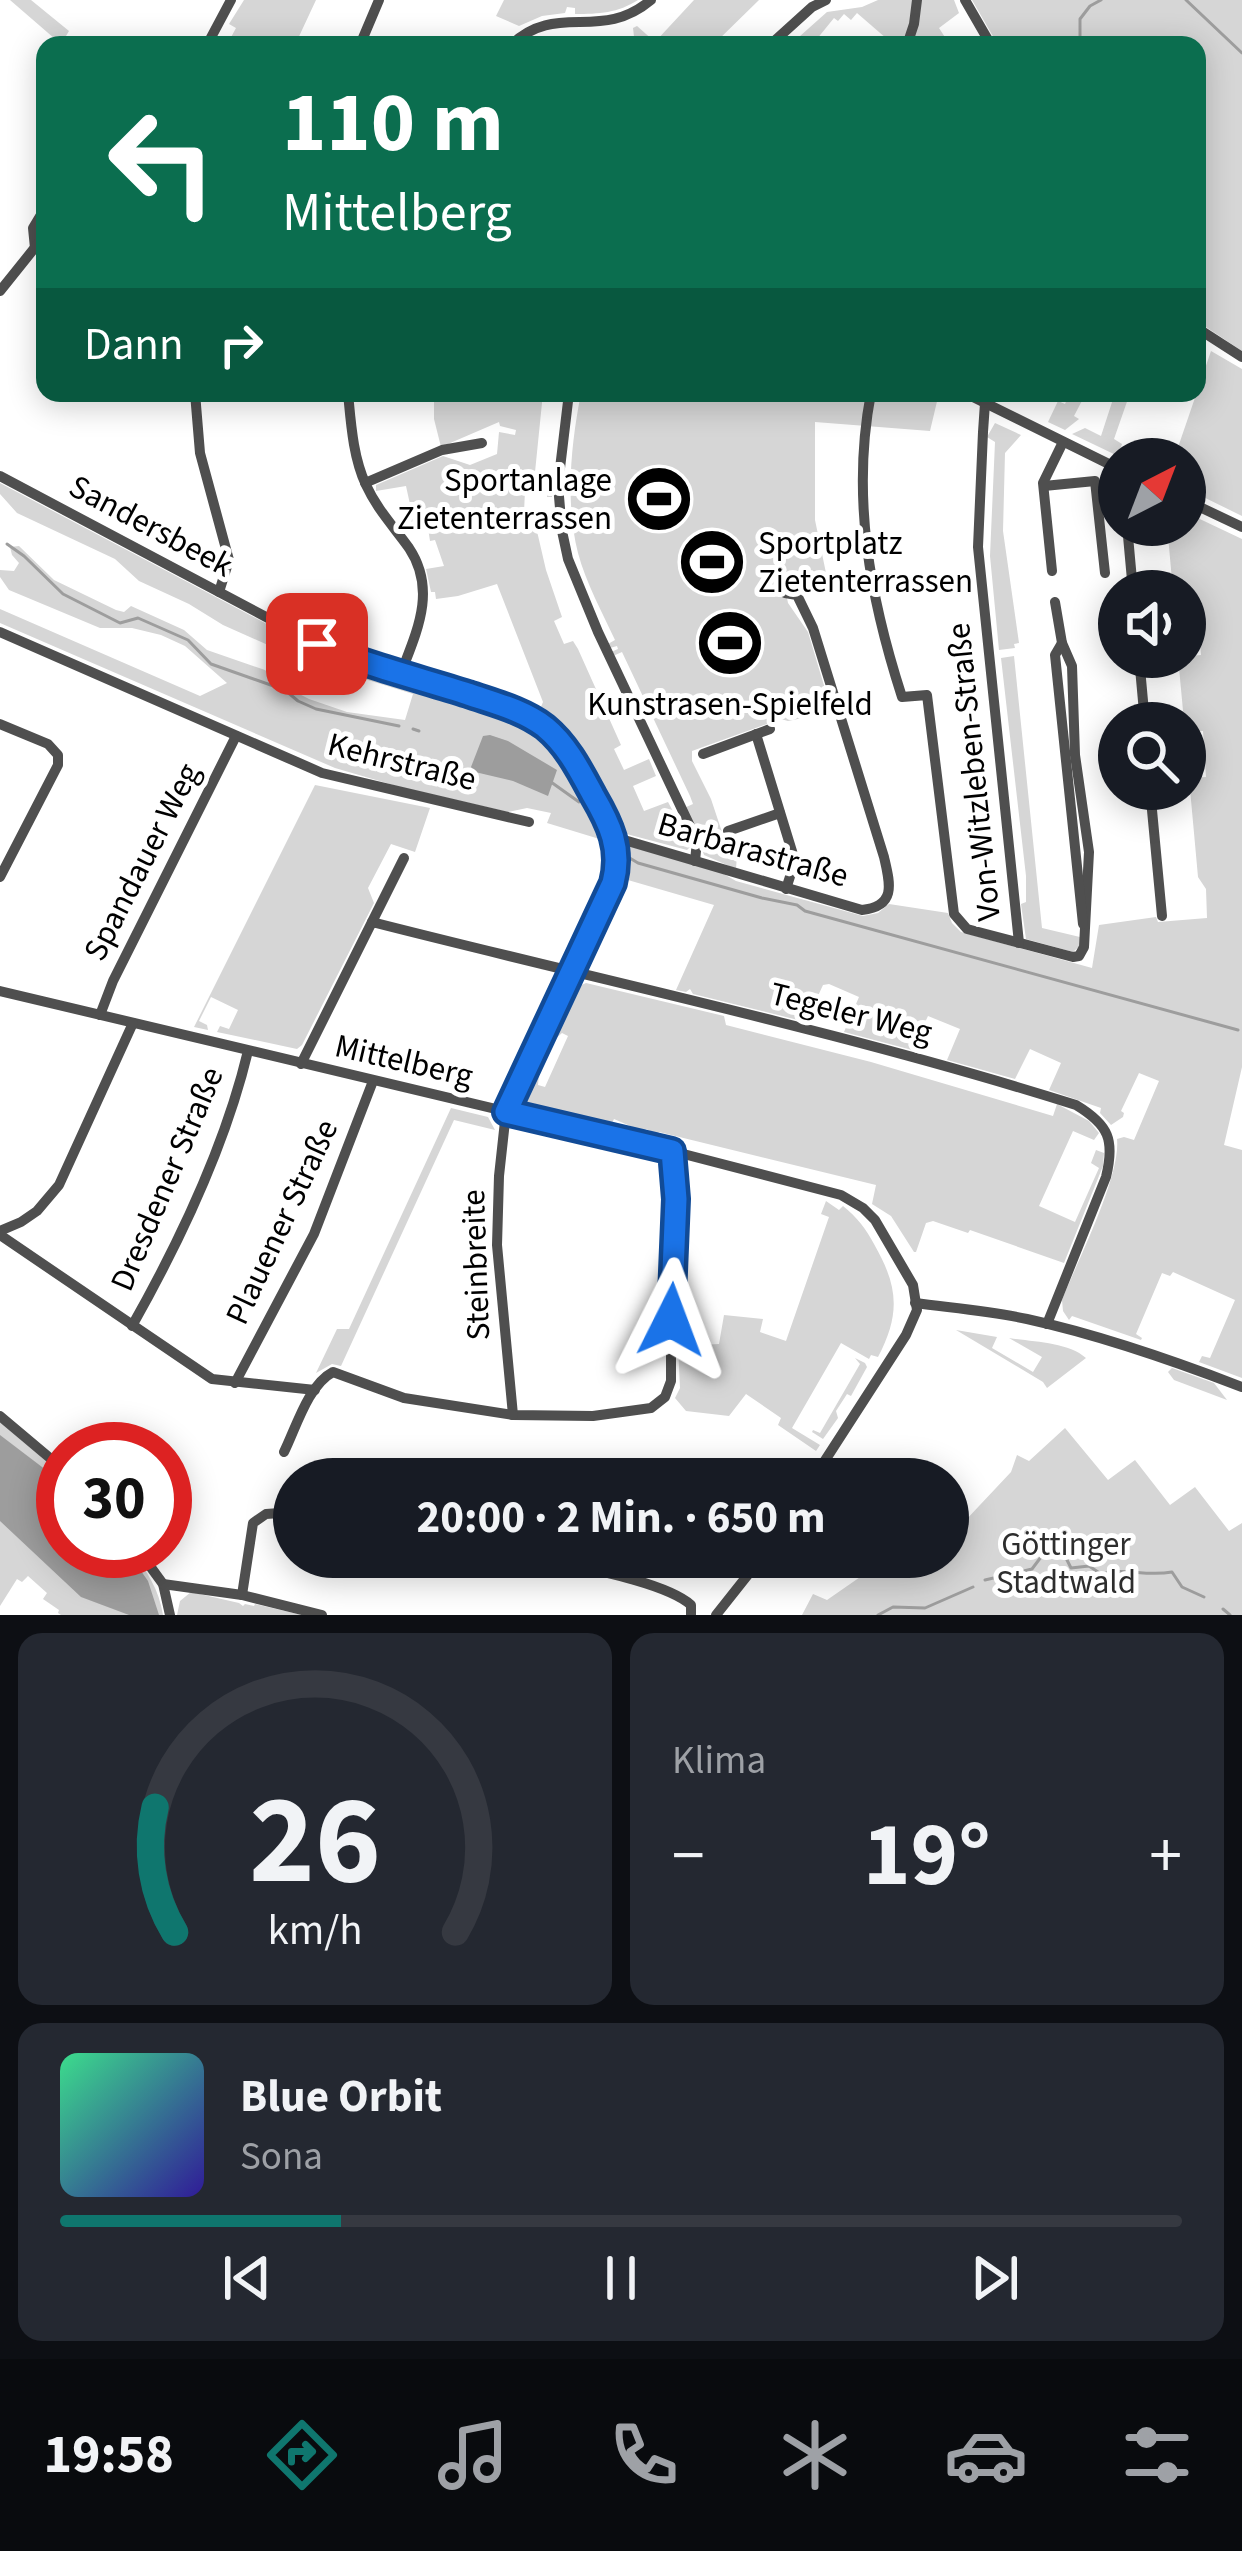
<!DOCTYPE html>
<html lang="de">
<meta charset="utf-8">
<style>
body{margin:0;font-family:"Source Sans 3",sans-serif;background:#242831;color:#f1f3f6;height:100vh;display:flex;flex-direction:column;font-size:45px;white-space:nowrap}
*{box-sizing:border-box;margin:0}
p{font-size:39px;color:#9ea1a6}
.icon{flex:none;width:66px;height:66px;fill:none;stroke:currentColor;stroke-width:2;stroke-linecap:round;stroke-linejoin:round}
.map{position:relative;height:1615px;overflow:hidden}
.side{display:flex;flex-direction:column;gap:18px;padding:18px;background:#0d0f14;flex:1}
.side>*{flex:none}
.banner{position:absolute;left:36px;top:36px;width:1170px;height:366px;border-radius:24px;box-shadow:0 6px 30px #0003;background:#0b6e4f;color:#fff;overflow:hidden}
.needle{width:78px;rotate:42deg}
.controls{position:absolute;left:1098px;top:438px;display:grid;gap:24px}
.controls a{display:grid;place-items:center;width:108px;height:108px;border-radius:50%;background:#171b24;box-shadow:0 6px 30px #0003;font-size:60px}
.speed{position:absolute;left:36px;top:1422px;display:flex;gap:24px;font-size:60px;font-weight:700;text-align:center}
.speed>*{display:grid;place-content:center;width:156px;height:156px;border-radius:50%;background:#171b24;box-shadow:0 6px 30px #0003;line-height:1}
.speed .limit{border:18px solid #d22;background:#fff;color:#111}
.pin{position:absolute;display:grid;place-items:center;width:102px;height:102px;color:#fff;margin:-51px;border-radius:24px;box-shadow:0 6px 18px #0006}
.me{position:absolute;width:132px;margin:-66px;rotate:3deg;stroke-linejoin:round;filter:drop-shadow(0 0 9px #0008)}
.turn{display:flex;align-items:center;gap:42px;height:252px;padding:0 48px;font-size:54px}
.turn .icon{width:156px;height:156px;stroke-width:2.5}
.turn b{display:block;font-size:84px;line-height:102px}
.then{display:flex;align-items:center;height:114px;padding:0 48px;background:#0003;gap:24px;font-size:45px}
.big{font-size:90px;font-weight:700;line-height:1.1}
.side .tile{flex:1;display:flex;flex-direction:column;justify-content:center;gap:18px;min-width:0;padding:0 42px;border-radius:24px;background:#242831}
.side .dial{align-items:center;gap:0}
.dial svg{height:312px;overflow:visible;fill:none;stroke:#363941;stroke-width:7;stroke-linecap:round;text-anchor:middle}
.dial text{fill:#f1f3f6;stroke:none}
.song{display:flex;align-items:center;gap:36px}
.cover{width:144px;height:144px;border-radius:18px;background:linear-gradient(135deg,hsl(150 70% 55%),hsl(250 70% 35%))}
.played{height:12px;border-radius:6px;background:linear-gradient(90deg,#0f766e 25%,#363941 25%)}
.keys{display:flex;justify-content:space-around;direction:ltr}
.heat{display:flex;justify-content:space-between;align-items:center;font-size:66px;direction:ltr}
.side .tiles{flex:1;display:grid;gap:18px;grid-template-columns:1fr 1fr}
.tile:last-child{grid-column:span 2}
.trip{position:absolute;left:273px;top:1458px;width:696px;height:120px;border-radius:60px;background:#171b24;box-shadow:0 6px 30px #0003;font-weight:700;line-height:120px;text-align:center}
.tab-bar{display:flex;height:192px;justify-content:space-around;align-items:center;background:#090b0e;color:#9ea1a6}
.tab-bar .icon{width:84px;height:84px}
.tab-bar .current{color:#0f766e}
.tab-bar b{font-size:54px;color:#f1f3f6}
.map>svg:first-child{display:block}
</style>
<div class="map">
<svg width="1242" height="1615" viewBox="0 0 1242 1615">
<rect width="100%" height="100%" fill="#fff"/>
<g fill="#d6d6d6">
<path d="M 10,0 L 31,0 L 69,31 L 66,36 L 76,45 L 62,45 Z"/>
<path d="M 244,0 L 316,0 L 295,45 L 235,45 L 229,41 L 236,28 L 229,24 Z"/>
<path d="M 504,0 L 638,0 C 618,13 599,14 575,14 L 575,8 L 567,7 L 565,13 L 542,16 L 519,26 L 496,16 Z"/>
<path d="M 694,0 L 759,0 L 713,45 L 635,45 L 633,28 L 637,26 L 655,42 Z"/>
<path d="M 878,0 L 954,0 L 959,13 L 939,28 L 950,45 L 894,45 L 857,13 L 851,20 L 844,14 L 838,21 L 834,18 L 812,45 L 790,45 L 827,12 L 862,7 Z"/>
<path d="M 972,0 L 1242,0 L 1242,351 L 1197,321 L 1197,45 L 998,45 Z"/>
<path d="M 1211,351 L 1242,369 L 1242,516 L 1185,488 L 1185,459 L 1174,459 Z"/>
<path d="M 434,393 L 543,393 L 534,482 L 552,485 L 552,497 L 547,497 L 547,490 L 525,490 L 524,513 L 533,514 L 546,570 L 562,617 L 554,621 L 564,644 L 573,641 L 578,649 L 621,745 L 614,749 L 624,770 L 649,759 L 656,776 L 633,786 L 644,811 L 668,802 L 689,841 L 690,847 L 687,850 L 619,832 L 609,804 L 606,805 C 587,771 570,739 538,714 L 543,702 L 497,584 L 458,596 L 436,599 L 435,592 L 431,592 L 426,569 L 444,566 L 435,540 L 430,541 L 428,528 L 404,531 L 400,526 L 403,520 L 413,518 L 406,486 L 376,491 L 376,485 L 443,456 L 470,465 L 497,454 L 499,432 L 515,435 L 516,430 L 500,426 L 499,422 L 441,447 L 434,419 Z"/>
<path d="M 581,393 L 939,393 L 930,431 L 815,422 L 815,520 L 826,573 L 808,585 L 785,588 L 788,603 L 808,632 L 832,712 L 788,721 L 781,719 L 692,751 L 692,761 L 711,799 L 722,832 L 737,855 L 736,869 L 704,855 L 697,833 L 684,808 L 693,804 L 690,796 L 622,652 L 613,656 L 611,652 L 618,649 L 617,646 L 610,648 L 608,644 L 615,640 C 602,612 586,583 578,553 C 565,502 571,444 581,393 Z"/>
<path d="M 1070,393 L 1086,393 L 1074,416 L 1079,419 L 1065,430 L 1048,422 L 1058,401 L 1065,404 Z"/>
<path d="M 1115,393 L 1130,393 L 1114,439 L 1122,444 L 1118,456 L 1072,434 L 1085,428 L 1101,436 Z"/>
<path d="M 995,423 L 1021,435 L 1005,453 L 1003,531 L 1019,643 L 1014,644 L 1015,648 L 999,650 L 990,556 L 995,442 L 987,437 Z"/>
<path d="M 0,483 L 320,652 L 496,709 L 523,721 L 523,724 C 564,751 587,796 606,841 L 547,823 L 551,813 L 527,808 L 508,812 L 400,787 L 335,768 L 0,623 L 0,609 L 200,696 L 227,683 L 185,646 L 161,635 L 132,628 L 100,628 L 9,590 L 0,577 L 0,570 L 14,571 L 19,563 L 12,555 L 10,547 L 19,546 L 54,580 L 116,610 L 124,612 L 131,606 L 184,630 L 207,650 L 265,670 L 278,683 L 309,699 L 347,712 L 405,720 L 413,694 L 297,658 L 223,625 L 189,604 L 139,581 L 115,559 L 17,513 L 0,494 Z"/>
<path d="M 1185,512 L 1242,539 L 1242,1067 L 1224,1145 L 1242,1150 L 1242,1378 L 1199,1362 L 1202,1356 L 1210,1358 L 1235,1300 L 1173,1272 L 1170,1276 L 1162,1273 L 1136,1334 L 1142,1338 L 1141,1340 L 1072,1316 L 1069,1320 L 1063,1311 L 1062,1300 C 1077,1262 1121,1176 1117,1139 L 1124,1137 L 1134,1140 L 1159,1081 L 1139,1073 L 1121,1111 L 1124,1113 L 1123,1117 L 1111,1125 L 1100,1113 L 1101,1108 L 1049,1090 L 1061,1063 L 1030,1049 L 1015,1079 L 947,1060 L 960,1029 L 928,1016 L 912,1050 L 844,1032 L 859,997 L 829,984 L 823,985 L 806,1022 L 693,994 L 690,989 L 686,992 L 676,990 L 714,905 L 621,878 L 623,849 L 629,846 L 722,873 L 736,881 L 863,916 L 878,913 L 889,904 L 948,913 L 952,923 L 961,932 L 1092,968 L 1099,925 L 1156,917 L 1158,922 L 1207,918 L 1206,889 L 1198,877 L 1189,778 L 1206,777 L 1203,731 L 1185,732 L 1178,657 L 1201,655 L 1197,610 L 1185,608 L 1185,591 L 1173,591 L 1167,525 L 1185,525 Z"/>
<path d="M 1014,656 L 1042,928 L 1080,937 L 1081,945 L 1073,952 L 1026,939 L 1021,904 L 1026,902 L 1026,876 L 1001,658 Z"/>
<path d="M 315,785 L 430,808 L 415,852 L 391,844 L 368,888 L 374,903 L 302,1045 L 297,1049 L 217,1032 L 220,1026 L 229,1029 L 238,1010 L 211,997 L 199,1021 L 207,1025 L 208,1030 L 194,1027 Z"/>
<path d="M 586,983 L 724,1016 L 726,1025 L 871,1062 L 1053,1116 L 1057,1104 L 1089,1121 L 1099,1133 L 1094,1140 L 1073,1131 L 1039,1206 L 1075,1222 L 1099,1168 L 1091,1163 L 1096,1150 L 1104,1153 L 1103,1166 L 1064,1263 L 970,1230 L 968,1233 L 933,1221 L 926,1223 L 916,1252 L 914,1252 L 891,1216 L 872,1204 L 876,1185 L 659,1132 L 654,1138 L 653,1132 L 646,1129 L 644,1132 L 614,1119 L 610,1127 L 530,1107 L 522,1093 L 532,1071 L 539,1074 L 538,1085 L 545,1087 L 568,1036 L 562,1033 L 554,1040 L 547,1038 L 570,990 Z"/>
<path d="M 451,1108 L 488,1117 L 495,1130 L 454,1120 L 341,1366 L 332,1364 L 316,1373 L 337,1329 L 349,1329 Z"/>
<path d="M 826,1201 L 839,1210 L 843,1206 C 857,1217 866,1229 874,1244 C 898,1286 901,1313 878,1357 L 871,1355 L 869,1359 L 841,1343 L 792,1428 L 820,1445 L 816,1451 L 778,1425 L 781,1418 L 746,1394 L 729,1416 L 686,1411 L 675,1398 L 680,1388 L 678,1346 L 719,1344 L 724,1315 L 763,1319 L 760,1332 L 786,1341 L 829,1217 L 821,1214 Z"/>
<path d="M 956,1330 L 997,1337 L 992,1348 L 1033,1372 L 1042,1357 L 1009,1338 C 1033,1342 1068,1342 1086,1358 L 1047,1388 L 1043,1382 Z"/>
<path d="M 855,1358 L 865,1363 L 867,1367 L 851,1396 L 847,1394 L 836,1411 L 838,1418 L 823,1439 L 812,1432 L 813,1430 L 820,1433 L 860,1364 Z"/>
<path d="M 1172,1368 L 1214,1383 L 1227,1400 L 1174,1380 L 1168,1372 Z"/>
<path d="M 0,1422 L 63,1475 L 63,1551 L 132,1551 C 147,1572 159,1589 163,1615 L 61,1615 L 58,1613 L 59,1610 L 43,1599 L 47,1593 L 28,1576 L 22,1582 L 17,1579 L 0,1606 Z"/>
<path d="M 1065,1428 L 1108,1480 L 1135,1460 L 1170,1505 L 1195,1487 L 1229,1531 L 1242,1523 L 1242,1615 L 802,1615 L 813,1594 L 827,1600 L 889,1557 L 948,1557 L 948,1539 L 1011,1472 L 1017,1455 L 1029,1461 Z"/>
<path d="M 191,1592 L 239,1603 L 243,1606 L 245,1604 L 254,1606 L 255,1604 L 302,1615 L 177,1615 L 180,1601 Z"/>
</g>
<g fill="#9d9d9d">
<path d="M 490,735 L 508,741 L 557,770 L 548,796 L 513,781 L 475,772 L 471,767 L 483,736 Z"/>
<path d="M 0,1435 L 63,1483 L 63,1551 L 127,1551 L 148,1581 L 159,1615 L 129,1615 L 81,1597 L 0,1521 Z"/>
</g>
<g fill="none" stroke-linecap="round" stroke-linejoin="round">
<g stroke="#9d9d9d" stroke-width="3">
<path d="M 1186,0 L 1242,53"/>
<path d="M 1080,41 L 1080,19 L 1090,6 L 1101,0"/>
<path d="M 7,544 L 24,556 L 63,594 L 120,623 L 138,618 L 188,640 L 211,664 L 285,690 L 298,701 L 316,709 L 399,726"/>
<path d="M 413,729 L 419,731"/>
<path d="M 551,782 L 579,802"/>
<path d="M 628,857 L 638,863 L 762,898 L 797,905 L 805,911 L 1238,1030"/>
<path d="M 985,1580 L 1032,1569 L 1044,1553 L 1057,1548 L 1063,1552 L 1071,1568 L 1089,1566 L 1101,1574 C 1126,1567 1144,1577 1172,1572 L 1182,1587 L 1204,1597"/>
<path d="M 1223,1609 L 1230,1615"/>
<path d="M 878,1615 L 893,1607 L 925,1608 L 973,1587"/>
</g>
<g stroke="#4f4f4f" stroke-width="10">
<path d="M 965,0 L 991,45"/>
<path d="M 207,45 L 231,0"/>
<path d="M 360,45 L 379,0"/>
<path d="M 511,45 C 557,1 600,43 651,0"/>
<path d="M 770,45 L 812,7 L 826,0"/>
<path d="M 907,45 L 914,24 L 917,0"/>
<path d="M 35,248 L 33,228 L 45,208"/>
<path d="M 0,291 L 45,235"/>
<path d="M 1197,328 L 1242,357"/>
<path d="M 195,393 L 200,453 L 229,560 L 219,592"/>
<path d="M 348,393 C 351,424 353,457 366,485 C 377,509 394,527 409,548 C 437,590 417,631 401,673"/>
<path d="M 569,393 L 558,485 L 562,531 L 568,559 L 598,632 L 697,841 L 695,861"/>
<path d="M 871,393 C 851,497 870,598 902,697 L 927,695 L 954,914 L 967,929 L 1073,957 L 1079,956 L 1084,947 L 1089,852 L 1075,755 L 1072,666 L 1062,643 L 1055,602"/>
<path d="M 965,393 L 1119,469"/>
<path d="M 990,393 L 985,403 L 983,432 L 978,547 L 1019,943"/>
<path d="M 0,476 L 317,644 L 496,704 L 543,725 L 558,740 L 577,767 L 614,837 L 617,857 L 613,883 L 506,1112 L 499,1176 L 497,1245 L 513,1415 L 593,1416 L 651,1408 L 665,1397 L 671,1381 L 671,1303 L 676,1235 L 672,1151"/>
<path d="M 365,483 L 442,450 L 482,443"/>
<path d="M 1044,486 L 1095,481 L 1105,573"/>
<path d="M 1185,500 L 1242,527"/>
<path d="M 1127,525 L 1133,591"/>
<path d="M 1052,571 L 1043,483 L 1063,442"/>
<path d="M 0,632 L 322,773 L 529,822"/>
<path d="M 1062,643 L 1055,655 L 1083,924"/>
<path d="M 1139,657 L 1145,723"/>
<path d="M 0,724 L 48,744 L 58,755 L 58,765 L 0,877"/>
<path d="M 756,734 L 795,861 L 786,889"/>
<path d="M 703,754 L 770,729"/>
<path d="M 1150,789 L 1162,916"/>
<path d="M 728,831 L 780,813"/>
<path d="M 614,837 L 862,910 C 897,906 890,883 884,857 L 813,628 L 797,595 L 785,593"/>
<path d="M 372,922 L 404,858"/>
<path d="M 0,991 L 672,1151 L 841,1195 L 863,1208 L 875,1220 L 913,1285 L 917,1310 L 906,1335 L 813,1479"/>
<path d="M 100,1015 L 113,981 L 236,736"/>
<path d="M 301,1064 L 372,922 C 607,982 845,1032 1076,1105 C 1109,1125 1115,1140 1106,1177 L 1047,1324"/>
<path d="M 0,1231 L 21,1222 L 37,1211 L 59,1185 L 133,1023"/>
<path d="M 0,1235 L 212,1379 L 315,1390"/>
<path d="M 915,1303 C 952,1308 990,1311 1027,1319 C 1100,1335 1172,1360 1242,1387"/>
<path d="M 132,1326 C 180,1241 225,1147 248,1051"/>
<path d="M 235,1383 L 314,1234 L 373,1081"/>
<path d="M 0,1416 L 63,1469"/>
<path d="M 284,1452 C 296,1428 308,1385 333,1372 L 404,1398 L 513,1415"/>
<path d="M 139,1551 L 163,1584 L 170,1615"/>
<path d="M 536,1557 C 574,1566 664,1581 691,1605 L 691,1615"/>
<path d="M 163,1584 L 242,1595 L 322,1615"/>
<path d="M 242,1595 L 253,1523 L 266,1514 L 294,1512"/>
<path d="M 716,1615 L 762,1557"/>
</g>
</g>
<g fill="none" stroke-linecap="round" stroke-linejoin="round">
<defs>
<path id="route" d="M 317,644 C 365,665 418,678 468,694 C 494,703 523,710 545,727 C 567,745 580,771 593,795 C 610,824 622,849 613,883 L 506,1112 L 672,1151 L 676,1199 L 671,1320"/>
</defs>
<use href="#route" stroke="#114b97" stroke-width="30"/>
<use href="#route" stroke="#1a73e8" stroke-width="21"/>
</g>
<defs>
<symbol id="stadium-disc" viewBox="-11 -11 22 22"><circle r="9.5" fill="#000" stroke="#fff"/><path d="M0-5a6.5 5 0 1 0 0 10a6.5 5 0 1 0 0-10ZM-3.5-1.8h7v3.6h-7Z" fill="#fff"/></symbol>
</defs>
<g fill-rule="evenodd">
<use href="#stadium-disc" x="621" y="461" width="76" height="76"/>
<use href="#stadium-disc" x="674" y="524" width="76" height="76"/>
<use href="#stadium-disc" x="692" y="605" width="76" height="76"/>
</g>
<g text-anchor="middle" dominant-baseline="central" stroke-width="10" stroke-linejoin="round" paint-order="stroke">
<g font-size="33" fill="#000" stroke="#fff" text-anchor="end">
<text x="612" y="480">Sportanlage<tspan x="612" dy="38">Zietenterrassen</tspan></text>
<text x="758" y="543" text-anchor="start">Sportplatz<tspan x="758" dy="38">Zietenterrassen</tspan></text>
<text x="730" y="704" text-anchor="middle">Kunstrasen-Spielfeld</text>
</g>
<g font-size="33" fill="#000" stroke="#fff">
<text transform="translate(151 526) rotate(28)">Sandersbeek</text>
<text transform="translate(402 762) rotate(14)">Kehrstraße</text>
<text transform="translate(974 772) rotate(-96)">Von-Witzleben-Straße</text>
<text transform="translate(753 850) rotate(16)">Barbarastraße</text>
<text transform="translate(142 862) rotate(-63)">Spandauer Weg</text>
<text transform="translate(851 1013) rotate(14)">Tegeler Weg</text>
<text transform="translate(404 1061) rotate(13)">Mittelberg</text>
<text transform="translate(167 1179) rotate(-67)">Dresdener Straße</text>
<text transform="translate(282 1222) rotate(-65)">Plauener Straße</text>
<text transform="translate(476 1265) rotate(-92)">Steinbreite</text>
</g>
<g font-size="33" fill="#2d2d2d" stroke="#fff">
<text x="1066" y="1544">Göttinger<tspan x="1066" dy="38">Stadtwald</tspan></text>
</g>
</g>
</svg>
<div class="controls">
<a><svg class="needle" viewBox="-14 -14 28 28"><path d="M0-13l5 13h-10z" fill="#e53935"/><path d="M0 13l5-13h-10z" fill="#9ea1a6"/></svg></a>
<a><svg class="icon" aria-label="sound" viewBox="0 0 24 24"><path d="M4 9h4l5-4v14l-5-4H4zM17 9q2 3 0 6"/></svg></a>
<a><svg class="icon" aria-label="search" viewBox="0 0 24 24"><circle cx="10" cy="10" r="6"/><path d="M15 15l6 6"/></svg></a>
</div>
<div class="speed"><div class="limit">30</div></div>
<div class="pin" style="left:317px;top:644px;background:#d93025"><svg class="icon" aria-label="arrive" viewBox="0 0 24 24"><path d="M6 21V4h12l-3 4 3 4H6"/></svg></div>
<svg class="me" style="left:671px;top:1320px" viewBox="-20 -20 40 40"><path d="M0-17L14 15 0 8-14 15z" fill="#1a73e8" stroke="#fff" stroke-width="4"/></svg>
<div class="trip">20:00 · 2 Min. · 650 m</div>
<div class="banner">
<div class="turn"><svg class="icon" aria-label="left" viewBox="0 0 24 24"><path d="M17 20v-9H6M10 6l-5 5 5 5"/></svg><div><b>110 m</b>Mittelberg</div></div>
<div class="then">Dann<svg class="icon" aria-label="right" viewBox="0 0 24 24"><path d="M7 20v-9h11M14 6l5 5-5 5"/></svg></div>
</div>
</div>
<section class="side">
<div class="tiles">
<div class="tile dial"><svg viewBox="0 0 100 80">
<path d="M14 69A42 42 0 1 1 86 69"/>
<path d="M14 69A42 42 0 0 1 9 37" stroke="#0f766e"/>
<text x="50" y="56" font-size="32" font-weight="700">26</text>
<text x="50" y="72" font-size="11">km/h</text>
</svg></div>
<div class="tile"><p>Klima</p>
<div class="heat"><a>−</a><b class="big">19°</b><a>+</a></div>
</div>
<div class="tile">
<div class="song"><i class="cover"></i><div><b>Blue Orbit</b><p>Sona</p></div></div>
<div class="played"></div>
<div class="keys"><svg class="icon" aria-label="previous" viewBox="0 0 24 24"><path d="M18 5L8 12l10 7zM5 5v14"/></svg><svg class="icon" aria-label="pause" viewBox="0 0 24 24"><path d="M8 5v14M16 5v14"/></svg><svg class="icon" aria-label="next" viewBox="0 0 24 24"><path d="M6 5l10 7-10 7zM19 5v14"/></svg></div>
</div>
</div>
</section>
<nav class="tab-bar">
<b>19:58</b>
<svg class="icon current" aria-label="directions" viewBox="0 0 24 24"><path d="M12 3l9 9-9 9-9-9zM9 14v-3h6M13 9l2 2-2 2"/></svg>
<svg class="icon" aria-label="music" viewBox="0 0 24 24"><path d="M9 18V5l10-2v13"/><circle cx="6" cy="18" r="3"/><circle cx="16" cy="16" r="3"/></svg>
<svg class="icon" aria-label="phone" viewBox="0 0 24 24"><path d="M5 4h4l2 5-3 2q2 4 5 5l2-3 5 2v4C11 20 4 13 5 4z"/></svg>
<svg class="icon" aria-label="climate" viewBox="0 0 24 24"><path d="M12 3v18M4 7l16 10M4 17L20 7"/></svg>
<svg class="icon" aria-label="car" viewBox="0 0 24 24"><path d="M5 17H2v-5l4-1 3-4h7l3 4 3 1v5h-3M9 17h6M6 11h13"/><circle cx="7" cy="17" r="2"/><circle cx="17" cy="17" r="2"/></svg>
<svg class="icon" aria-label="filters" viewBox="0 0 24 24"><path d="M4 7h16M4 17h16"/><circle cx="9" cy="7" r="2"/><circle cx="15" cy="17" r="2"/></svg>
</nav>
